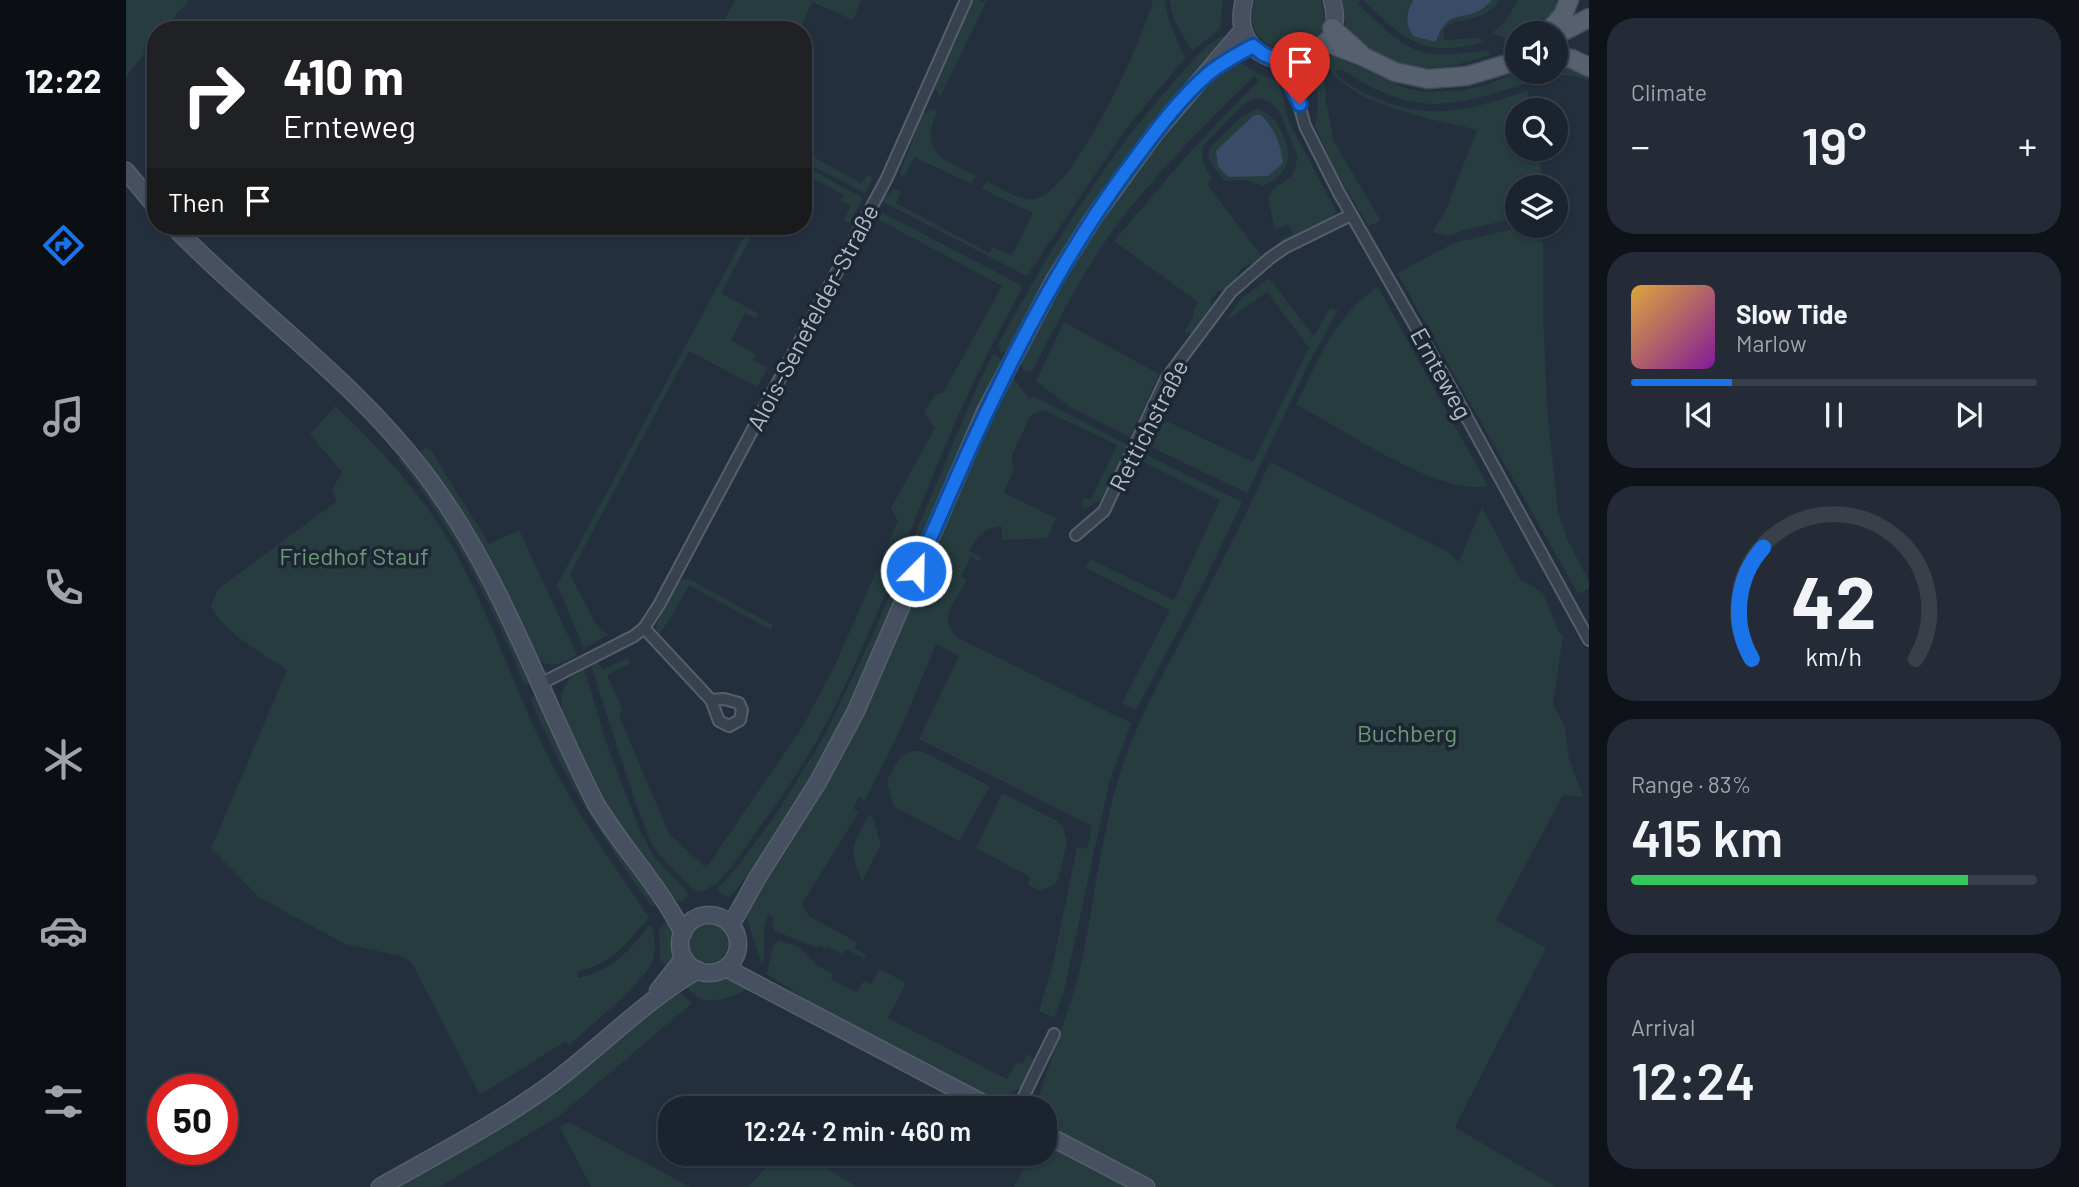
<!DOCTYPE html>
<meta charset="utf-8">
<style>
body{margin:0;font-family:Barlow,sans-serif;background:#242b36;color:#f1f3f6;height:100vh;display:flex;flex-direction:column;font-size:26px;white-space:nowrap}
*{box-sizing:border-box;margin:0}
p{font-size:23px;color:#a0a4aa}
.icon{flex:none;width:38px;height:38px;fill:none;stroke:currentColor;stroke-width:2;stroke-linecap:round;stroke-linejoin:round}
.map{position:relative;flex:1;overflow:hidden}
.drawer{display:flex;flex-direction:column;gap:18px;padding:18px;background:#0f1319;width:490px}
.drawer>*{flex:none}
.banner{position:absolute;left:21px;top:21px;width:665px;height:214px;border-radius:28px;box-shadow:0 2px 5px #0004,0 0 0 2px #39404a;background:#202124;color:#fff;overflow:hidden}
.fabs{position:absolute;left:1379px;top:21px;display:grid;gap:14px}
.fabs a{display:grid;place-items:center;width:63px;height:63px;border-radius:50%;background:#1b232e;box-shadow:0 2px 5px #0004,0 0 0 2px #39404a;font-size:35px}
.speed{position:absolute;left:21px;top:1074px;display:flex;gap:14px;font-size:35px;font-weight:700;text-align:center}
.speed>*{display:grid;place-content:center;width:91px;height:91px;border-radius:50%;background:#1b232e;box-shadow:0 2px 5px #0004,0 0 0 2px #39404a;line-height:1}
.speed .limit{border:10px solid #d22;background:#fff;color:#111}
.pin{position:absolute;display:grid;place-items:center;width:60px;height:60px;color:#fff;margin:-72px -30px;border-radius:50% 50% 50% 0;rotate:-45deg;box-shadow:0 0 7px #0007}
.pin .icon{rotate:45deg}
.me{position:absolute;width:77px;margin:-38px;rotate:23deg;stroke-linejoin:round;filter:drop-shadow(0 0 5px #0008)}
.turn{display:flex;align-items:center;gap:24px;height:147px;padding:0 21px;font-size:32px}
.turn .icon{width:91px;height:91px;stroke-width:2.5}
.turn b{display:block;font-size:49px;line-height:60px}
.then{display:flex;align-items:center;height:66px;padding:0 21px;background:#0003;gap:14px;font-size:26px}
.big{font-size:52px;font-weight:600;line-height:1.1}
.drawer .widget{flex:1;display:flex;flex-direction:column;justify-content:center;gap:10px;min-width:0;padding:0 24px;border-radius:28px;background:#242b36}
.drawer .dial{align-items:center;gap:0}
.dial svg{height:182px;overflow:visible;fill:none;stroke:#39404a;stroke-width:7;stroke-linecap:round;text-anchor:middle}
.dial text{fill:#f1f3f6;stroke:none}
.song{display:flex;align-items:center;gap:21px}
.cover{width:84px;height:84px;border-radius:10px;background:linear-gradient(135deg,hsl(40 70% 55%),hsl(290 70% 35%))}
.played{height:7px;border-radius:4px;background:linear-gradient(90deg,#1a73e8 25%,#39404a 25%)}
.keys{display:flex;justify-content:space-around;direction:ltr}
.heat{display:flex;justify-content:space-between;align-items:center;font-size:38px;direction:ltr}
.charge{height:10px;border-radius:5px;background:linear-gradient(90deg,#34c759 83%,#39404a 0)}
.trip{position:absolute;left:532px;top:1096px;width:399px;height:70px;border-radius:28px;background:#1b232e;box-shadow:0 2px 5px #0004,0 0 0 2px #39404a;font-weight:600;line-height:70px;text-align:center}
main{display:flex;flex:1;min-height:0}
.dock{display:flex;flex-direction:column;width:126px;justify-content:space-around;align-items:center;background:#0b0e12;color:#a0a4aa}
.dock .icon{width:49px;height:49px}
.dock .active{color:#1a73e8}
.dock b{font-size:32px;color:#f1f3f6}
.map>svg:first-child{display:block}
</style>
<main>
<nav class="dock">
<b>12:22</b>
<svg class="icon active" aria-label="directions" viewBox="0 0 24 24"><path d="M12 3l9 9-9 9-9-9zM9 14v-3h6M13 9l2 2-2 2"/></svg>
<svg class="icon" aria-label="music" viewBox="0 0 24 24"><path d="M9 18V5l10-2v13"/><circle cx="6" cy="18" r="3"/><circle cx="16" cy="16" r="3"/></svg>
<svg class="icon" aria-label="phone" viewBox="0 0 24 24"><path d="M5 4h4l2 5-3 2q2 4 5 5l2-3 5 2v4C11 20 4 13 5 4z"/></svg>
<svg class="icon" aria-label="climate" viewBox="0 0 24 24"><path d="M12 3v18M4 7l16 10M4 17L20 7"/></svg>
<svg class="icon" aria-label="car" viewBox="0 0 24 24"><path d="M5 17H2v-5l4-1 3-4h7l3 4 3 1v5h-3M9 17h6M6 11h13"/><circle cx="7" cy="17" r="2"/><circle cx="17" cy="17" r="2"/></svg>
<svg class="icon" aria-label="filters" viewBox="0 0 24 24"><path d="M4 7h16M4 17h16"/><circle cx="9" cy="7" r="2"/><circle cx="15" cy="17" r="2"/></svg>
</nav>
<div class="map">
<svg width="1463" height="1187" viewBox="0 0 1463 1187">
<rect width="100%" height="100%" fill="#242f3e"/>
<g fill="#263c3f">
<path d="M 0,0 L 63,0 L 37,30 L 30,30 L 30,38 L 0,77 Z"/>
<path d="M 609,0 L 735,0 L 727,20 L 686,2 L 674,30 L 593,30 Z"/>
<path d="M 846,0 L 853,0 L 855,3 L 861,0 L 814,97 L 809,88 L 810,77 L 831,39 L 838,14 Z"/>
<path d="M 1027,0 L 1038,0 L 1043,22 L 1059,58 L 999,130 L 901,276 L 755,201 L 768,189 L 775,192 L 770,203 L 863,253 L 867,247 L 886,256 L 907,213 L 856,189 L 860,181 C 873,187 894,202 909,199 C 947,194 1018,38 1027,0 Z"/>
<path d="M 1043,0 L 1097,0 L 1094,29 L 1066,51 L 1048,20 Z"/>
<path d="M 1129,0 L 1195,0 C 1218,64 1107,67 1129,0 Z"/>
<path d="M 1216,0 L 1235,0 L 1232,4 C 1283,52 1288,61 1361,50 L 1365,54 C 1325,70 1281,75 1244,49 C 1237,44 1228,40 1223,32 C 1217,22 1219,11 1216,0 Z"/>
<path d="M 1236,0 L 1287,0 L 1280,16 L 1315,27 C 1330,11 1350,19 1366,0 L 1374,0 C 1357,25 1327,16 1317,30 L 1319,40 L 1352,38 L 1357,41 C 1347,46 1336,47 1325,48 C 1284,51 1266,25 1236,0 Z"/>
<path d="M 1392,0 L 1430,0 C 1432,16 1421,23 1410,33 L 1391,33 L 1391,45 L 1383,46 L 1379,43 L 1378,37 L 1368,34 L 1367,32 L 1379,22 Z"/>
<path d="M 1097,36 L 1100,40 C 1066,79 1031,118 1000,159 C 955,220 916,284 882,351 L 875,353 L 872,347 L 874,341 C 924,250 978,160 1047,83 C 1061,67 1078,45 1097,36 Z"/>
<path d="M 1207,55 L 1278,88 L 1299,92 L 1338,90 L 1360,85 L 1392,72 L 1430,72 L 1430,65 L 1451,69 L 1463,75 L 1463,81 C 1439,72 1433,73 1411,86 L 1409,80 C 1327,107 1293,120 1217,70 L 1210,70 C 1211,79 1225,85 1233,90 C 1297,123 1336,113 1401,91 L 1405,110 L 1391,110 L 1391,149 L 1412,149 L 1417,187 L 1391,187 L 1391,218 L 1338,230 L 1324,236 L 1306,232 L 1319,212 L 1351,130 C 1308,119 1230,107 1204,69 L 1198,71 L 1200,101 L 1208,142 L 1255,221 L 1242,226 L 1209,170 L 1189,126 C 1193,109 1193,92 1187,75 L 1181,73 L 1194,59 Z"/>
<path d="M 1113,61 L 1130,73 L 1153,82 L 1163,122 L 1210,211 L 1209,215 L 1160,242 L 1154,240 L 1167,234 L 1162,224 L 1149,230 L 1142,198 L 1147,189 L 1167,175 L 1172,157 L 1154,113 L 1144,102 L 1133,98 L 1117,104 L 1077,146 C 1074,160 1078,167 1086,178 L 1081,184 L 1138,259 L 1129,265 L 1124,263 L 1113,271 C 1111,281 1102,289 1092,291 L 1085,300 L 1085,308 L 1066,333 L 1060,334 L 1059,330 L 1068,316 L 1067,311 L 1072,302 L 988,241 L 1064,152 L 1133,80 L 1128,76 C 1080,123 1032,171 991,225 C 958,269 933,319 908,368 L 903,372 L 898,371 L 892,361 L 919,319 L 939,273 L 1008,172 L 1062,104 L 1080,86 Z"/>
<path d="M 805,109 L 811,111 C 793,153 817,159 850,176 L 846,184 L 788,157 L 779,175 L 774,176 L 774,171 L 791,129 L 788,127 L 795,115 Z"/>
<path d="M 1129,109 C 1149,109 1167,146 1161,163 C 1158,174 1146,182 1137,186 L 1121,180 L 1098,181 L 1083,159 L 1083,149 L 1112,120 Z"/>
<path d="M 677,151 L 736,184 L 741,175 L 747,178 L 739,193 L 677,161 Z"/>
<path d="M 677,165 L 737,198 L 724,223 L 718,220 L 725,206 L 715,200 L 718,195 L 677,173 Z"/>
<path d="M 751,210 L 895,285 L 895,290 C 869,338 844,387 823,437 C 779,539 744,645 690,742 C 671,776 648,808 625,839 C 612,857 594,891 569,892 L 531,852 L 524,841 L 507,795 L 465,666 L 472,662 L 476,670 L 502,658 L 505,663 L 481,675 L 497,710 L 493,716 L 543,834 L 580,868 L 677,726 L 710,663 L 772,521 L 765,508 L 809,428 L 798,413 L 809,395 L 817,393 L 876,286 L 748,217 Z"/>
<path d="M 624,226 L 631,226 L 595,293 L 633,314 L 631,319 L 619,313 L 605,340 L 630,355 L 627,360 L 642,368 L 631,387 L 563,351 L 444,574 L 469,623 L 482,635 L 458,648 L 431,585 Z"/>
<path d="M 1395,227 L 1410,232 L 1417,243 L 1417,314 L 1421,407 L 1432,513 L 1442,541 L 1463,581 L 1463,588 L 1452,594 L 1271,273 L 1328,243 Z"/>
<path d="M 1143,278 L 1188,336 L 1204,308 L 1212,310 L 1184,361 L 1121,493 L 1023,446 L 1036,419 L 1127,462 L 1183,348 L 1141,292 L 1103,319 L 1102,317 L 1116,298 Z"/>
<path d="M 1252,287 L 1362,486 C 1312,497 1216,427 1170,405 C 1192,361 1209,314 1252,287 Z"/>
<path d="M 938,322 L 1033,374 L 1004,437 L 944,407 L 910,381 Z"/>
<path d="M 870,355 L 875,360 L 874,367 C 843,438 812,509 781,581 C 732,693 682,804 603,898 L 590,890 L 612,866 L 650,814 L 699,735 L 748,632 L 851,387 L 866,356 Z"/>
<path d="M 886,376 L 903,398 L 909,397 L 1002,445 L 975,500 L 957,510 L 956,503 L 958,497 L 965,500 L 991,445 L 918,410 L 905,415 L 886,455 L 887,471 L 878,493 L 930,518 L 921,538 L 877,540 L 875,526 C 857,528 852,536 843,551 L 855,557 L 853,561 L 845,557 L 835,576 L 841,581 C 829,601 812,615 830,637 L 1005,723 L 983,783 L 938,991 L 928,1018 L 913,1011 L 927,963 L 951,847 L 961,849 L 966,826 L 793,739 L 833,656 L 810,644 L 776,726 L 739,800 L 733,797 L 727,808 L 733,812 L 679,899 L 676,906 L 684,917 L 731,942 L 729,949 L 740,955 L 738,958 L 720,949 L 716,954 L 702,946 L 700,949 L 693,945 L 692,948 L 649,931 L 646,927 L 648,918 L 643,915 C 632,930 643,949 636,965 L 621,919 L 615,911 L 673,827 L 707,769 L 870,402 Z"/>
<path d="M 209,406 C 256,450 302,500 332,557 C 363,615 385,677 412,736 C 442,801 483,859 523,917 C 501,944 486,963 451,972 L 452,978 C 484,972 505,950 523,925 L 527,929 C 528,938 530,948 528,957 C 523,979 462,1028 443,1045 L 440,1041 L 354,1095 L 286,963 L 274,956 L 219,944 L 134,898 L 85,848 L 161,670 C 134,651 101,636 85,606 L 92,589 L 211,501 L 206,490 L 216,472 L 184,434 Z"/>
<path d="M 300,448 L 305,450 L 363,544 L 393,530 L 451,655 C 437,663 423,671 411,657 L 291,452 Z"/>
<path d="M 1019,454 L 1116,502 L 1079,580 L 1010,710 L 996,703 L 1044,610 L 960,568 L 964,559 L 1048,600 L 1094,500 L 1016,461 Z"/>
<path d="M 276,456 L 279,457 L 339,542 L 406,682 L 399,686 C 366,604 327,527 271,458 Z"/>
<path d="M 1144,462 L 1318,550 L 1333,562 L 1356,507 L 1394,579 L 1417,593 L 1433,633 L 1437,635 L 1427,704 L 1439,727 L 1443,758 L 1457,797 L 1437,795 L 1370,920 L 1420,948 L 1329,1127 L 1430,1187 L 888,1187 L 907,1153 L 919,1153 L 919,1138 L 927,1128 L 919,1122 L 919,1108 L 910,1106 C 924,1057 945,1010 956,960 C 971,888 977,811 1005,743 C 1025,694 1052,647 1076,600 C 1100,555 1123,509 1144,462 Z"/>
<path d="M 558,579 L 565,580 L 647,625 L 645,630 L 563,585 L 545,617 L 533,634 L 530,628 L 531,623 L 552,582 Z"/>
<path d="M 458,669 L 482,748 L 514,831 L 529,858 L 561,892 L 562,896 L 557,901 L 553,902 L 540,889 L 480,810 L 437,719 L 435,696 L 439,685 L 443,679 Z"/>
<path d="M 409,694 L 534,906 L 533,907 L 525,905 C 477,840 435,774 405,699 Z"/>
<path d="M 787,751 L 795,751 L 864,786 L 833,841 L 767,806 L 761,781 C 768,768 772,755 787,751 Z"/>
<path d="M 876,793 L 931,821 L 937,827 L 941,841 L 932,880 L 927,886 L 913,890 L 902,885 L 904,877 L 850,848 Z"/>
<path d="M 746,816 L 755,845 L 736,881 C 722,847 726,848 742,817 Z"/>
<path d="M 545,917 C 550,933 550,953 543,968 L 534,959 L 533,930 Z"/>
<circle cx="582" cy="943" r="20"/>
<path d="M 653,940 L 673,947 L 691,965 L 707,974 L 705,979 L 730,992 L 738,981 L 745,984 L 754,969 L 780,983 L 762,1018 L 881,1079 L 891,1062 L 896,1065 L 901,1054 L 909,1059 C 904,1085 886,1101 859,1094 L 704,1015 L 641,974 L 647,945 Z"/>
<path d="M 597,975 L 619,982 L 619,990 C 608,997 587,1003 574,999 C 568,996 562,988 557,983 C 571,977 582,979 597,975 Z"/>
<path d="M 551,991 L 566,1003 L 432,1117 L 313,1187 L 272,1187 L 360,1137 L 420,1099 Z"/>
<path d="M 443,1122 L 564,1187 L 465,1187 L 434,1127 Z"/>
<path d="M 654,1153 L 675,1153 L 731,1187 L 622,1187 Z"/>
</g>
<g fill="#394c67">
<path d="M 1287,0 L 1366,0 C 1343,27 1322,3 1310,42 L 1287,36 C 1279,22 1280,14 1287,0 Z"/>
<path d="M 1128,115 L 1135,115 C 1149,129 1155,144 1157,163 L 1142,176 L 1102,177 L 1092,166 L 1090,151 Z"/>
</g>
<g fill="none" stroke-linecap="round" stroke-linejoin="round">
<defs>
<g id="street">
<path d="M 1154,61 L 1173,104 L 1179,126 L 1213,193 L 1323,385 L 1463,640"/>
<path d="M 1174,101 L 1175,59"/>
<path d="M 950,535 L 978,511 L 1040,379 L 1105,292 L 1144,258 L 1160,247 L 1225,215"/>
<path d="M 518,628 L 585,700 L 593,721 L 603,726 L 614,720 L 616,710 L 613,703 L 598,699 L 585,700"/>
<path d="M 414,684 L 508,636 L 518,628 L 533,605 L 761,178 L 840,0"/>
<path d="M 892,1108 L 928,1034"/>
</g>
<g id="secondary">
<path d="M 1118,0 C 1097,83 1229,77 1206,0"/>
<path d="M 0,171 L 30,207"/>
<path d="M 47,226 C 128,310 226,378 297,471 C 374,571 413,693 470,804 C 497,849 534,886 557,933"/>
<circle cx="583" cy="944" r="29"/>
<path d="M 605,925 L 630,880 L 692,782 L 730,711 L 859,412 L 929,279 L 968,217 L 1030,132 L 1117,30"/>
<path d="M 600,968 L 866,1108"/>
<path d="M 532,991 L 558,958"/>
<path d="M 919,1134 L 1020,1187"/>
<path d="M 254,1187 C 312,1154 374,1122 428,1082 C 476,1046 519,1000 572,970"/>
</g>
<g id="primary">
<path d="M 1206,28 L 1234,53"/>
<path d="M 1421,33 L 1437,15 L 1443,0"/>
<path d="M 1430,35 L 1463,18"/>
<path d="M 1200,42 L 1236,56 L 1269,72 L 1302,79 L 1341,76 L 1391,61"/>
<path d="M 1430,56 L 1446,59 L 1463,67"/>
</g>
</defs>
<use href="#street" stroke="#565f6c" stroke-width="14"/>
<use href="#secondary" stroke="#565f6c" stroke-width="19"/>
<use href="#primary" stroke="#414a57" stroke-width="21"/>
<use href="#street" stroke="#38414e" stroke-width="10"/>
<use href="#secondary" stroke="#465061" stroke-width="16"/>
<use href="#primary" stroke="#56606e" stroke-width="18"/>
</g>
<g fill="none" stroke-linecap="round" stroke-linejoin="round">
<defs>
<path id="route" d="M 790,571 C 851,430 911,291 1003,167 C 1027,135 1052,100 1082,74 C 1095,63 1112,54 1127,46 L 1137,54 L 1154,61 L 1174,104"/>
</defs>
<use href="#route" stroke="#114b97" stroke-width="18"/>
<use href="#route" stroke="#1a73e8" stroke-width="12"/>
</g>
<g text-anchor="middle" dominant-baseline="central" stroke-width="7" stroke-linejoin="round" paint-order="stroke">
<g font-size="24" fill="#b4bcc9" stroke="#1d2633">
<text transform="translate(686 317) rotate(-62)">Alois-Senefelder-Straße</text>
<text transform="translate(1316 373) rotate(61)">Ernteweg</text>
<text transform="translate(1022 425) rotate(-63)">Rettichstraße</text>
</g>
<g font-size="24" fill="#6b9a76" stroke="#1d2633">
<text x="228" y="555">Friedhof Stauf</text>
<text x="1281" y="732">Buchberg</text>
</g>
</g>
</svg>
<div class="fabs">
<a><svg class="icon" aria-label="sound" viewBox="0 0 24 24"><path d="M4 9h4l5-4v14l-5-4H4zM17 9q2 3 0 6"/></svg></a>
<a><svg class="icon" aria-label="search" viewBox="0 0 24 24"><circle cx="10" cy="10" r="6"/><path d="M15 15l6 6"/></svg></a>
<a><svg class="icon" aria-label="layers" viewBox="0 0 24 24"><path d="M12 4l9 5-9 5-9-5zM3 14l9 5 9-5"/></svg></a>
</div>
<div class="speed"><div class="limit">50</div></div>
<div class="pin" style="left:1174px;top:104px;background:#d93025"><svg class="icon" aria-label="arrive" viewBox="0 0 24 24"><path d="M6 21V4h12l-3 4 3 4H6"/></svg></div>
<svg class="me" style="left:790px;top:571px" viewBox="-20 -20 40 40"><circle r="17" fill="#1a73e8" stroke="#fff" stroke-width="3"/><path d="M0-11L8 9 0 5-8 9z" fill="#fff"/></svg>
<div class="trip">12:24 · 2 min · 460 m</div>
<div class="banner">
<div class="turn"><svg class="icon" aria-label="right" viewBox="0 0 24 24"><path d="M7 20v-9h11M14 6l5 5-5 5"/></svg><div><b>410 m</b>Ernteweg</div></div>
<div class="then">Then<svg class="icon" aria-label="arrive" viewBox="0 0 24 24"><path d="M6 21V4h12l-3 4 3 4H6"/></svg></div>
</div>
</div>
<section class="drawer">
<div class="widget"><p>Climate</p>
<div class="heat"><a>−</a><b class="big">19°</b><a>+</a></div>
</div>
<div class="widget">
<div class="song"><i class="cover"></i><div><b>Slow Tide</b><p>Marlow</p></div></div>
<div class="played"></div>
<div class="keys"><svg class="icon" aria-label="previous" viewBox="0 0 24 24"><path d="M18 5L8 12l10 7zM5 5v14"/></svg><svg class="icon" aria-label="pause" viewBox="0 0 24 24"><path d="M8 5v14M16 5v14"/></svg><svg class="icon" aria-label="next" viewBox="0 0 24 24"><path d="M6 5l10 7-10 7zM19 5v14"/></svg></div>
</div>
<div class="widget dial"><svg viewBox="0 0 100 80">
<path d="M14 69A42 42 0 1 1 86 69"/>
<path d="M14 69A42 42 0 0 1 19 20" stroke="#1a73e8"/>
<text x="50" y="56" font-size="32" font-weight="700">42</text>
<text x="50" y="72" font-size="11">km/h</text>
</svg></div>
<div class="widget"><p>Range · 83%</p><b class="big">415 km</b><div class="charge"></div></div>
<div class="widget"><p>Arrival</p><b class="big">12:24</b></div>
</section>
</main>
